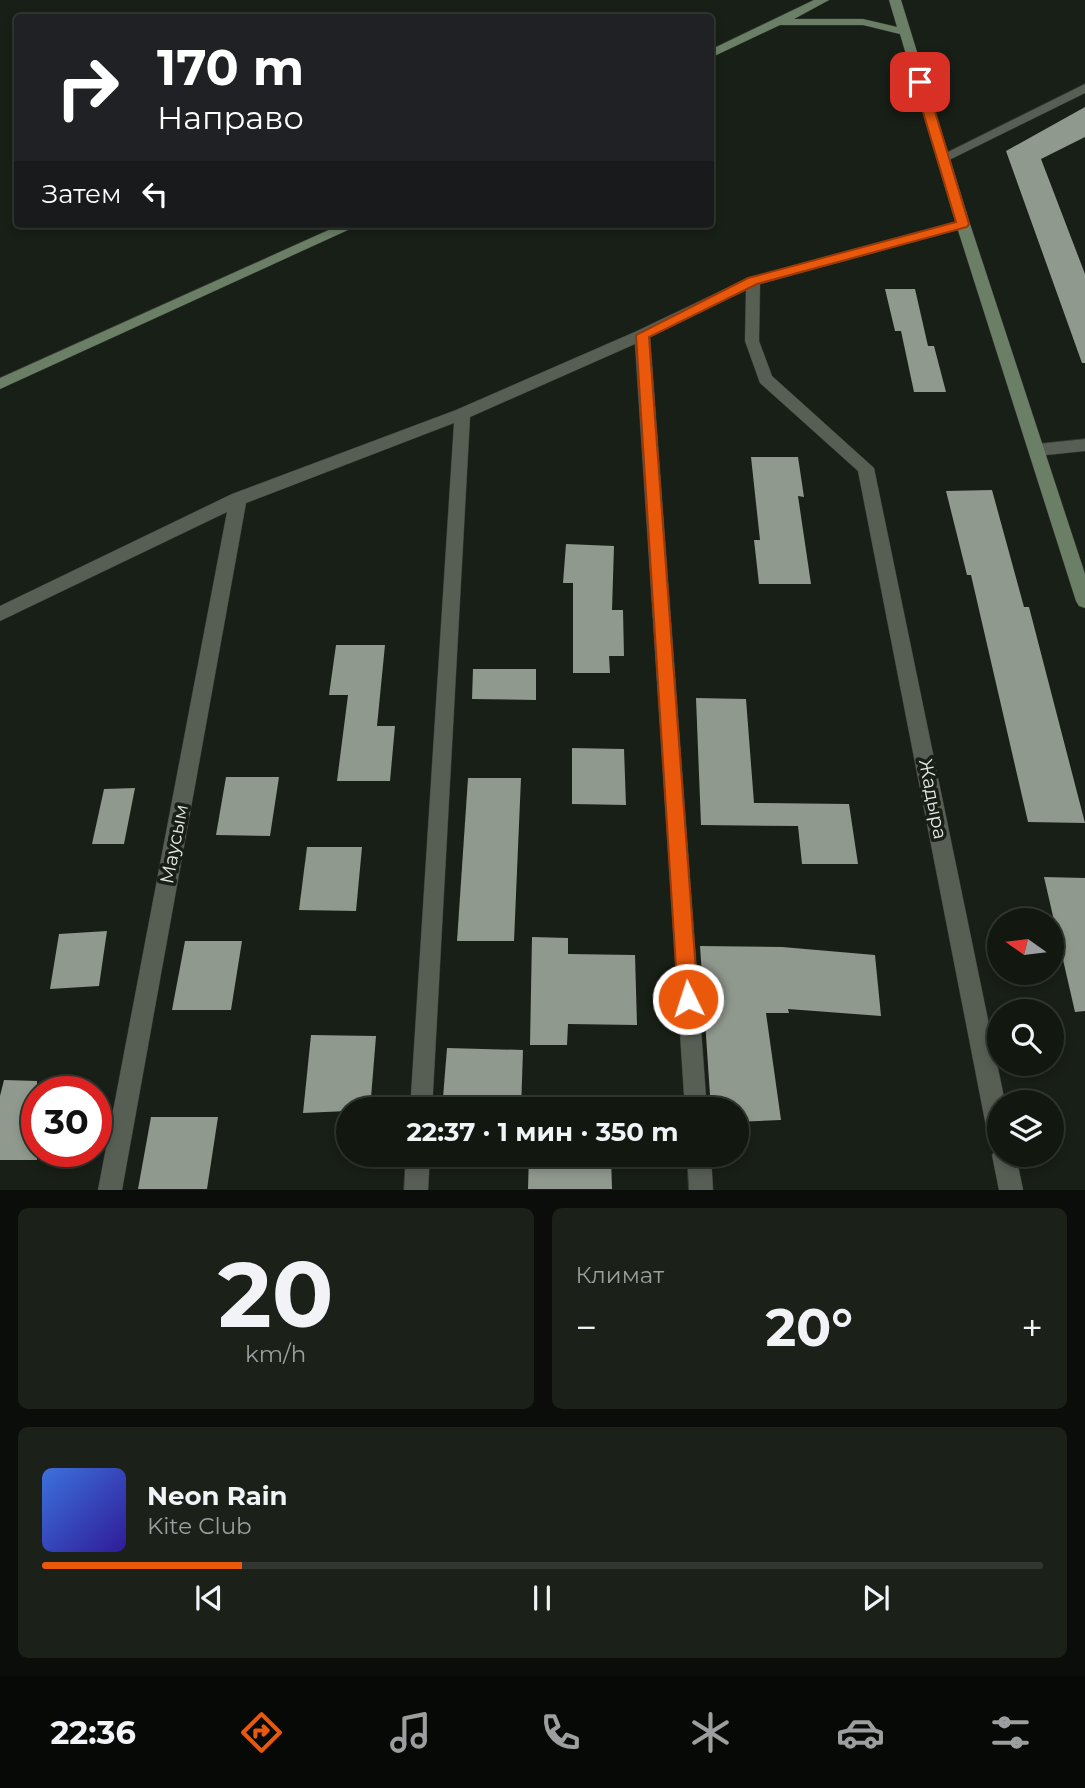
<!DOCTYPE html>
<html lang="ru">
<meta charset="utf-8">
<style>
body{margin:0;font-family:Montserrat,sans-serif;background:#1b2019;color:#f1f3f6;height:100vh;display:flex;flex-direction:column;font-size:26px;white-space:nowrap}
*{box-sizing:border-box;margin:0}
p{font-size:23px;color:#9c9f9f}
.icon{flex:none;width:38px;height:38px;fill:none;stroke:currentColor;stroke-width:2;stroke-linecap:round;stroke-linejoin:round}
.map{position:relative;height:1190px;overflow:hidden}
.side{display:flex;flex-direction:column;gap:18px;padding:18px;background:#0a0d09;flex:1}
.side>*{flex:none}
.guide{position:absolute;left:14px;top:14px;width:700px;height:214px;border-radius:7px;box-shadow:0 4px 10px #0003,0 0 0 2px #313630;background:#202124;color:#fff;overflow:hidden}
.needle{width:46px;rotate:284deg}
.tools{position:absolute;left:987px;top:908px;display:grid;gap:14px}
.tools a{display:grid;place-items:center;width:77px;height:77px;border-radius:50%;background:#121710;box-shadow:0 4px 10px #0003,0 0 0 2px #313630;font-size:35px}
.speed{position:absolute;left:21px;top:1076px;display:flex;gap:14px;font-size:35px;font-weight:700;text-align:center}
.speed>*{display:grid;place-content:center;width:91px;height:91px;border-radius:50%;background:#121710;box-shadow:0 4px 10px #0003,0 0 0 2px #313630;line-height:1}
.speed .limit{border:10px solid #d22;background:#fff;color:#111}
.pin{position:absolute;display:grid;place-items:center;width:60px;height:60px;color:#fff;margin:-30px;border-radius:14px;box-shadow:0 4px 10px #0006}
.me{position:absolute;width:77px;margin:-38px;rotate:356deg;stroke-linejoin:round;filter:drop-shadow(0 0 5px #0008)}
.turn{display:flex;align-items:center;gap:24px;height:147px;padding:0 28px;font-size:32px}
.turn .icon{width:91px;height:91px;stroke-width:2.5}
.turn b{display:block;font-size:49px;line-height:60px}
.then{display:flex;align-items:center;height:66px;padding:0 28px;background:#0003;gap:14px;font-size:26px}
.big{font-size:52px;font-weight:700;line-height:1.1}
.side .tile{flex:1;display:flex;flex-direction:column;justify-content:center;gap:10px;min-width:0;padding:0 24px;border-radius:10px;background:#1b2019}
.side .dial{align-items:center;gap:0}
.dial b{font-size:91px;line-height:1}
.song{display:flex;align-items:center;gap:21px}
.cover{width:84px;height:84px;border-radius:10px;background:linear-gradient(135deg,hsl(220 70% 55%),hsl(250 70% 35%))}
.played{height:7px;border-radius:4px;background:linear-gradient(90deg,#ea580c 20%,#313630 20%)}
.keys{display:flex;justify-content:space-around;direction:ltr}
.heat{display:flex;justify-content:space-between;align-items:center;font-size:38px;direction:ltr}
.side .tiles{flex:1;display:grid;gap:18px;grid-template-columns:1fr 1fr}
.tile:last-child{grid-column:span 2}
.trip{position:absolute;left:336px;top:1097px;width:413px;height:70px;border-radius:35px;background:#121710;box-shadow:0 4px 10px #0003,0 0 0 2px #313630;font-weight:700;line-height:70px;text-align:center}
.tab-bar{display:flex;height:112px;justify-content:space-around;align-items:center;background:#070906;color:#9c9f9f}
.tab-bar .icon{width:49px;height:49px}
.tab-bar .selected{color:#ea580c}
.tab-bar b{font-size:32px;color:#f1f3f6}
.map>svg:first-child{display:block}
</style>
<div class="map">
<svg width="1085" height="1190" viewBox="0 0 1085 1190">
<rect width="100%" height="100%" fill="#181f16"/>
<g fill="#90998e">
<path d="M 1085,107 L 1085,137 L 1041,159 L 1085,274 L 1085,363 L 1082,363 L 1006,151 Z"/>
<path d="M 885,289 L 915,289 L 928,346 L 934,346 L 946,392 L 914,392 L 901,331 L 895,331 Z"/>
<path d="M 751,457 L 798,457 L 804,497 L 798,496 L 811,584 L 759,584 L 754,540 L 760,540 Z"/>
<path d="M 992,490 L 1024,607 L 1029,607 L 1085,823 L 1028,822 L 971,575 L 967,575 L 946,491 Z"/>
<path d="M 566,544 L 614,546 L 612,610 L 623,610 L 624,656 L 609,656 L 610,673 L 573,673 L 573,583 L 563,583 Z"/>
<path d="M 336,645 L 385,645 L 377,726 L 395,726 L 390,781 L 337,781 L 348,695 L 329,695 Z"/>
<path d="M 473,669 L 536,669 L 536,700 L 472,699 Z"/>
<path d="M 696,698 L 746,699 L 754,803 L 849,804 L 858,864 L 802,864 L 798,826 L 701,825 Z"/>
<path d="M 572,748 L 624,749 L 626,805 L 572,804 Z"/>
<path d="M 226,777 L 279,777 L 270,836 L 216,835 Z"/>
<path d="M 468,778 L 521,778 L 514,941 L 457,941 Z"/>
<path d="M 135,788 L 124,844 L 92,844 L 104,789 Z"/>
<path d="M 307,847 L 362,847 L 356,911 L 299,910 Z"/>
<path d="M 1044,877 L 1085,878 L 1085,1011 L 1075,1012 Z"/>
<path d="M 107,931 L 99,986 L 50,989 L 59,934 Z"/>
<path d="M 532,937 L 568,938 L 568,954 L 635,955 L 637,1025 L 568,1024 L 567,1045 L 530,1045 Z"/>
<path d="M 185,941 L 242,941 L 231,1010 L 172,1010 Z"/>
<path d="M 700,946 L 782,947 L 875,955 L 881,1016 L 788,1009 L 789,1013 L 766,1013 L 781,1120 L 737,1122 L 737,1110 L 711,1110 Z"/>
<path d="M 311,1035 L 376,1036 L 370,1110 L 303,1113 Z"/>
<path d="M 447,1048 L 523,1050 L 521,1110 L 442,1110 Z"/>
<path d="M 4,1080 L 37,1081 L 37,1160 L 0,1160 L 0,1096 Z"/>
<path d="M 151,1117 L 218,1117 L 207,1189 L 138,1189 Z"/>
<path d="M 529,1155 L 611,1155 L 612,1189 L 528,1189 Z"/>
</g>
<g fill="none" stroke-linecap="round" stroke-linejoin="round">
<defs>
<g id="street">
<path d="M 1085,84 L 1085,93 L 949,160 L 939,160 L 938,157 Z"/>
<path d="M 963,220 L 970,224 L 968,227 L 760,284 L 759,341 L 772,376 L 874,468 L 1005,1102 L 999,1102 L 999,1142 L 991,1139 L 987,1131 L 858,471 L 760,383 L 745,341 L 746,290 L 650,337 L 707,1110 L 685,1110 L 635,344 L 470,417 L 432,1110 L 410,1110 L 454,423 L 246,503 L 122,1190 L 98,1190 L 227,512 L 0,621 L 0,606 L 232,494 L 456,410 L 637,331 L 748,278 Z"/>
<path d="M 1085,439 L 1085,451 L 1037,456 L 1029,450 L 1037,444 Z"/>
<path d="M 999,1145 L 999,1155 L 1016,1155 L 1023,1190 L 999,1190 L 992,1155 Z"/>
<path d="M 406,1155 L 430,1155 L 428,1190 L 404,1190 Z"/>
<path d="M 687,1155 L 711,1155 L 713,1190 L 689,1190 Z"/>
</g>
<g id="secondary">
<path d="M 814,0 L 829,0 L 794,19 L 863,19 L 897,27 L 889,0 L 901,0 L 970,224 L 1085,574 L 1085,608 L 1079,606 L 1076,601 L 956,224 L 900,34 L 863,25 L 780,25 L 710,58 L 710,50 Z"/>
<path d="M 342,224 L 361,224 L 0,389 L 0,378 Z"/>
</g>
</defs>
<use href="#street" stroke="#363a34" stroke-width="1"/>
<use href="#secondary" stroke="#363a34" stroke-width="1"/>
<use href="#street" fill="#575f55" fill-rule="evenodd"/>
<use href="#secondary" fill="#6b7f67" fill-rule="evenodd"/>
</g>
<path fill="#ea580c" stroke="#983908" stroke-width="2" d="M 920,79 L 926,82 L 969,224 L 967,227 L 757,284 L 649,337 L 698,999 L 695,1006 L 688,1009 L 681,1006 L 678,999 L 636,335 L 748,278 L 956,222 L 914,82 Z"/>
<g text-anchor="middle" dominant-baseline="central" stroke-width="7" stroke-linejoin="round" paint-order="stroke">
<g font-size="19" fill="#e5eae4" stroke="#181f16">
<text transform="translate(933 799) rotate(79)">Жадыра</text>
<text transform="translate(174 844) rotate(-79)">Маусым</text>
</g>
</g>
</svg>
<div class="tools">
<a><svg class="needle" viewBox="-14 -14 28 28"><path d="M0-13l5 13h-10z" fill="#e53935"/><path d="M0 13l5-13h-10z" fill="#9c9f9f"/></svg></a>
<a><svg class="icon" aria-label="search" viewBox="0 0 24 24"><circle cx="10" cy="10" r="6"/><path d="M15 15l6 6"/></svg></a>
<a><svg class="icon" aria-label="layers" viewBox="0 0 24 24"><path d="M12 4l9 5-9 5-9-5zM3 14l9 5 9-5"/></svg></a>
</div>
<div class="speed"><div class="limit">30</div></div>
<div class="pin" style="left:920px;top:82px;background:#d93025"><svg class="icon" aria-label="arrive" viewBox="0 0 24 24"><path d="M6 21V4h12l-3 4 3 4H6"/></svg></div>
<svg class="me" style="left:688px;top:999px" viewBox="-20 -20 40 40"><circle r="17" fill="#ea580c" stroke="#fff" stroke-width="3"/><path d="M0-11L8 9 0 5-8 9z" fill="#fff"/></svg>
<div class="trip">22:37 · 1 мин · 350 m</div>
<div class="guide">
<div class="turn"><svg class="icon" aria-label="right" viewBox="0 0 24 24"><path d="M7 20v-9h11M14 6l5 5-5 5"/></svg><div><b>170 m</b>Направо</div></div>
<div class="then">Затем<svg class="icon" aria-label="left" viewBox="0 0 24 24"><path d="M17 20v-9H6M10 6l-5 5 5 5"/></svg></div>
</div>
</div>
<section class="side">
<div class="tiles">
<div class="tile dial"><b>20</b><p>km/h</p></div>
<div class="tile"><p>Климат</p>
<div class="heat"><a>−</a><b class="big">20°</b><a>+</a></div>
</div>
<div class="tile">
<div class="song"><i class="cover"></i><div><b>Neon Rain</b><p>Kite Club</p></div></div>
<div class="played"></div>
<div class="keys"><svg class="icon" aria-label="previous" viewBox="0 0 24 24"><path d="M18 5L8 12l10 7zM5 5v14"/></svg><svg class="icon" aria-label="pause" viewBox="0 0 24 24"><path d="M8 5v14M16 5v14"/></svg><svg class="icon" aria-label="next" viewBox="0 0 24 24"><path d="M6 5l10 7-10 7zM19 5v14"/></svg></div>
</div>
</div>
</section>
<nav class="tab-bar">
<b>22:36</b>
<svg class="icon selected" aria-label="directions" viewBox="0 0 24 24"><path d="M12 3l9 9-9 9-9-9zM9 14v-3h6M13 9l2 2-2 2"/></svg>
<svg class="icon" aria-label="music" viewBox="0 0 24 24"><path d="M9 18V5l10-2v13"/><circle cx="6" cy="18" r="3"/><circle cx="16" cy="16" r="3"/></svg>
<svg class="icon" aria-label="phone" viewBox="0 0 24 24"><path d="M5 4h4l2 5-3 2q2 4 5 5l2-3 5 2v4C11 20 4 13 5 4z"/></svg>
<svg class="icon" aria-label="climate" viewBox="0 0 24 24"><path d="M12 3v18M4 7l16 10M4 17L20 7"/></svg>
<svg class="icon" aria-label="car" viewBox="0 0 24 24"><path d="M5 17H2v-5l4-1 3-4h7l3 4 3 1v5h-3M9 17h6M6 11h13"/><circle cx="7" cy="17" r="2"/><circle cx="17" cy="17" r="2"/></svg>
<svg class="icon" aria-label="filters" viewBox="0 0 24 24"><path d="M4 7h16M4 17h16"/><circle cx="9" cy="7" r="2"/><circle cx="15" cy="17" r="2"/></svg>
</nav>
